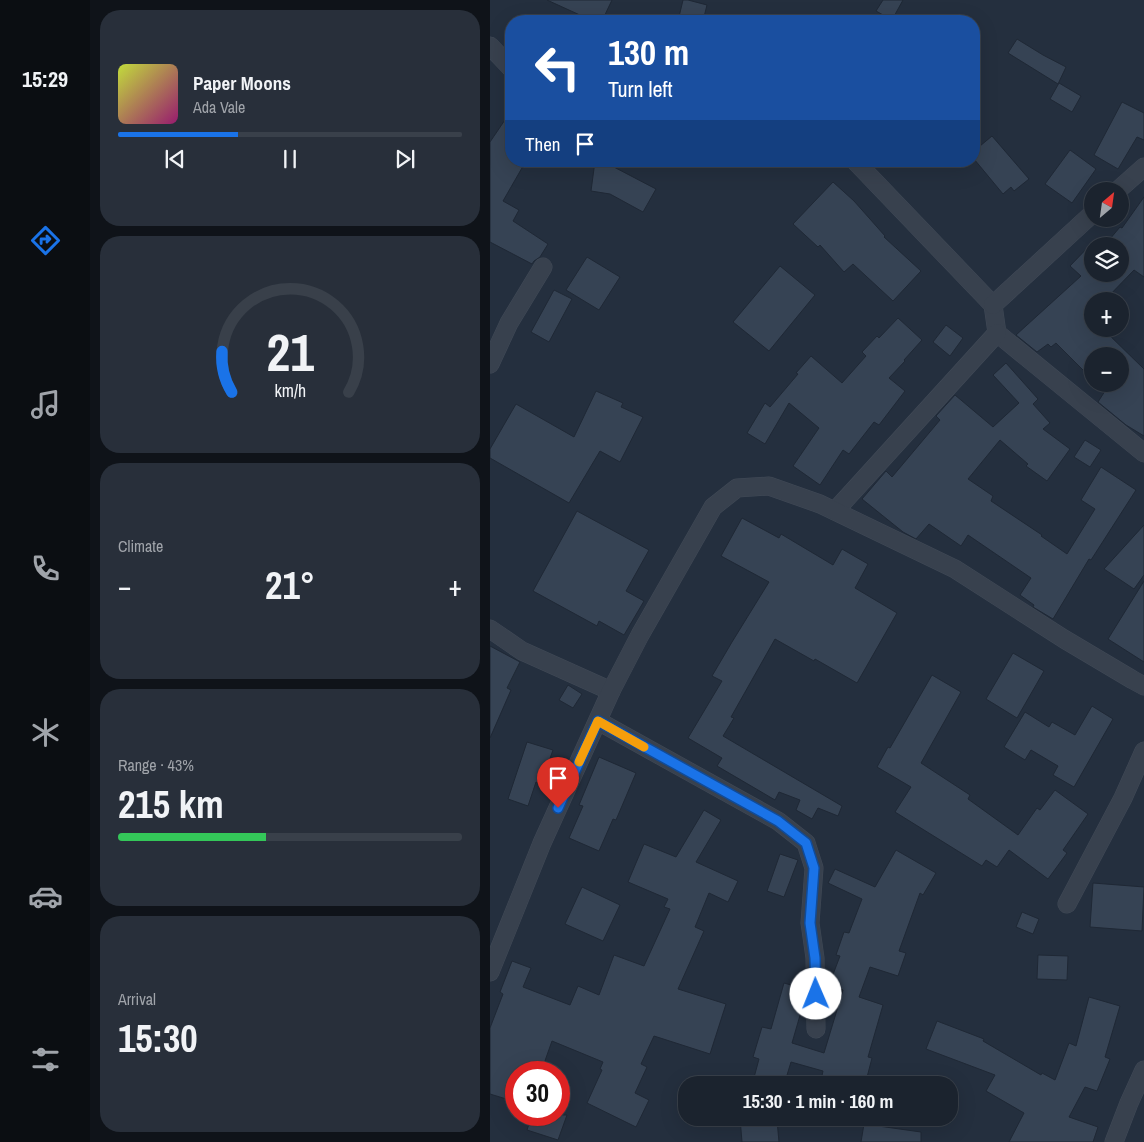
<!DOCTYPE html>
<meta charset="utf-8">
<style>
body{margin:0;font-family:"Archivo Narrow",sans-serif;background:#282f3a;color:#f1f3f6;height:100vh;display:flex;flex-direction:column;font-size:19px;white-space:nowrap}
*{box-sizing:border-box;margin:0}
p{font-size:16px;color:#a0a4aa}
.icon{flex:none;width:28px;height:28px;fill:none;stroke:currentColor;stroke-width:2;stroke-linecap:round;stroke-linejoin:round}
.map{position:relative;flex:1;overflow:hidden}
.panel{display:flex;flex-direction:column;gap:10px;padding:10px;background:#0f1319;width:400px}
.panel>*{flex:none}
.hud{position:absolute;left:15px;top:15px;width:475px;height:152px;border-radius:20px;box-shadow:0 5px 20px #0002,0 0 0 1px #39404a;background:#1a4fa0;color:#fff;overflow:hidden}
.needle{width:32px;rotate:29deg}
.controls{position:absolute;left:594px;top:182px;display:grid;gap:10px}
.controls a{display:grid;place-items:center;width:45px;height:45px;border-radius:50%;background:#1b232e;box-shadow:0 5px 20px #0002,0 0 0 1px #39404a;font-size:25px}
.speed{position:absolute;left:15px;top:1061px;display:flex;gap:10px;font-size:25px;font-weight:700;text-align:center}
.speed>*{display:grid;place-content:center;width:65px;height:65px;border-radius:50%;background:#1b232e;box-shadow:0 5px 20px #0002,0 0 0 1px #39404a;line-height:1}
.speed .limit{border:8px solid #d22;background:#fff;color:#111}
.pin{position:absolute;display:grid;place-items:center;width:42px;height:42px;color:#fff;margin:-51px -21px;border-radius:50% 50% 50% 0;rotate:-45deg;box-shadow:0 0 5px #0007}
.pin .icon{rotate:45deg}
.me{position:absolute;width:55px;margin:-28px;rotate:359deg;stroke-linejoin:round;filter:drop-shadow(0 0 4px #0008)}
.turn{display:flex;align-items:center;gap:18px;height:105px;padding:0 20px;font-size:22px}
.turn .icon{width:65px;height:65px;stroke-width:2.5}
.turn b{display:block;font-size:35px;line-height:42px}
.then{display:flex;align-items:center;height:48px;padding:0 20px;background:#0003;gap:10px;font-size:19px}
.big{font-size:38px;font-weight:700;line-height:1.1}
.panel .tile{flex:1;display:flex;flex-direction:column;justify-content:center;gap:8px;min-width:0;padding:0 18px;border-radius:20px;background:#282f3a}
.panel .dial{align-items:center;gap:0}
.dial svg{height:130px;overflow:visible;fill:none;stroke:#39404a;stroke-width:7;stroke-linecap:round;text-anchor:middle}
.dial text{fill:#f1f3f6;stroke:none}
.song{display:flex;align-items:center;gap:15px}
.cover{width:60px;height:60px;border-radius:8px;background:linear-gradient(135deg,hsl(70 70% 55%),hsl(320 70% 35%))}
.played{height:5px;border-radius:2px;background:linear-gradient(90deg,#1a73e8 35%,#39404a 35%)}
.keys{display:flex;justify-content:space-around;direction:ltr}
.heat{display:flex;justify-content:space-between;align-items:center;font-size:28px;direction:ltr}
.charge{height:8px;border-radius:4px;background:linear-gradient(90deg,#34c759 43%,#39404a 0)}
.trip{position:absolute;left:188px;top:1076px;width:280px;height:50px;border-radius:20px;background:#1b232e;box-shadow:0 5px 20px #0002,0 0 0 1px #39404a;font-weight:700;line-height:50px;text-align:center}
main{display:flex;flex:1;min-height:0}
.dock{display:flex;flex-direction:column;width:90px;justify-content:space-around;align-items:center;background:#0b0e12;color:#a0a4aa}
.dock .icon{width:35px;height:35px}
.dock .selected{color:#1a73e8}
.dock b{font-size:22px;color:#f1f3f6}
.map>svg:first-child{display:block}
</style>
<main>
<nav class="dock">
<b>15:29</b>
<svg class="icon selected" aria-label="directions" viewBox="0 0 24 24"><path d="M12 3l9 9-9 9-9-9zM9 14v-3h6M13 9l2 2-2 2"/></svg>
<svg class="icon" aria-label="music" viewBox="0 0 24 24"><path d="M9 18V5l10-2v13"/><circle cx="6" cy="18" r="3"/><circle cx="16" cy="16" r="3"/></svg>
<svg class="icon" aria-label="phone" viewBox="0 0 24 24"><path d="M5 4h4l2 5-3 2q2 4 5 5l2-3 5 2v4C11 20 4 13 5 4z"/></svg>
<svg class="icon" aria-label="climate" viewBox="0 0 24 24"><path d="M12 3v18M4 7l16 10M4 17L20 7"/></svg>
<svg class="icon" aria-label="car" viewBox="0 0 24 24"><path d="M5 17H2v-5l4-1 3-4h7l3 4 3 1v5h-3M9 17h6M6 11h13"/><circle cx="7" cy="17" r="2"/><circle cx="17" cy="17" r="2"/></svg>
<svg class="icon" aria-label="filters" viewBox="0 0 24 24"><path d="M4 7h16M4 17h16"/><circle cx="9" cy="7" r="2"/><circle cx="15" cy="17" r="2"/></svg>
</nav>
<section class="panel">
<div class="tile">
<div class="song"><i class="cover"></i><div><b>Paper Moons</b><p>Ada Vale</p></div></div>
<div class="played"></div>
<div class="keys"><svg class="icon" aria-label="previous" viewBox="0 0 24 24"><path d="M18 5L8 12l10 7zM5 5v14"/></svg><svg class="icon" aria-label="pause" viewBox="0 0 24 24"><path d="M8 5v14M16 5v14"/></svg><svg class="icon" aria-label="next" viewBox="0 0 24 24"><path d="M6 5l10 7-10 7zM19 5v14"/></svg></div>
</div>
<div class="tile dial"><svg viewBox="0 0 100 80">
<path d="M14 69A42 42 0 1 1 86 69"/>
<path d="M14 69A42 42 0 0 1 8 44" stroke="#1a73e8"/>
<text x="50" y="56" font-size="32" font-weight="700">21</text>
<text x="50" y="72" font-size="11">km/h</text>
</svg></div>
<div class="tile"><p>Climate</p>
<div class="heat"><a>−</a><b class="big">21°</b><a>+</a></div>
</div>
<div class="tile"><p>Range · 43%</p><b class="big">215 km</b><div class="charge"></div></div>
<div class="tile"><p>Arrival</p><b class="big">15:30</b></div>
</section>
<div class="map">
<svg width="654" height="1142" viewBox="0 0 654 1142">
<rect width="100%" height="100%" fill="#242f3e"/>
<g fill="#364354" stroke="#1f2835">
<path d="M 57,0 L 122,0 L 112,21 L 103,21 Z"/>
<path d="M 193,0 L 198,0 L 217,5 L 213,21 L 188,21 Z"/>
<path d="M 393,0 L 413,0 L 402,20 L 386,11 Z"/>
<path d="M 527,39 L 553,55 L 576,67 L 568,84 L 518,53 Z"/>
<path d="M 569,83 L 591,96 L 582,112 L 560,99 Z"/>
<path d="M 632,102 L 654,113 L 654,140 L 647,137 L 628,169 L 604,155 Z"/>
<path d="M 21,111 L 21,161 L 36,161 L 13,201 L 29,210 L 23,221 L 58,244 L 50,257 L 44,261 L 42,264 L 0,242 L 0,142 Z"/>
<path d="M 502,136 L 539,179 L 524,191 L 521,187 L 513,194 L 484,159 L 484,151 Z"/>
<path d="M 580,150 L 606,169 L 582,203 L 555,184 Z"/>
<path d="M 105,161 L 123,161 L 122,166 L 166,189 L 153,212 L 120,194 L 101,191 Z"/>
<path d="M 343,182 L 364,201 L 395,236 L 394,237 L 431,271 L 403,301 L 363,264 L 354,272 L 330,245 L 328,247 L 303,224 Z"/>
<path d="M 654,197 L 654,277 L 644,270 L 614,301 L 602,301 L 602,313 L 600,316 L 602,319 L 602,329 L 613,329 L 654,369 L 654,436 L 636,425 L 608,402 L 615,391 L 608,384 L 630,384 L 630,356 L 602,356 L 602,379 L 566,343 L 561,347 L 558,344 L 547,352 L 526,335 L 591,276 L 580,266 L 603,242 L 607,246 L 602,246 L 602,274 L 630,274 L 630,246 L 614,246 L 630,227 L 632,228 Z"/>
<path d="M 97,257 L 130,277 L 109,310 L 76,290 Z"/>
<path d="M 290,266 L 325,295 L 279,351 L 243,322 Z"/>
<path d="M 64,290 L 82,299 L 59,342 L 41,332 Z"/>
<path d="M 408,318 L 432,340 L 414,360 L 415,361 L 399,378 L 415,391 L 389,425 L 384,422 L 359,454 L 353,450 L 330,485 L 303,466 L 329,428 L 299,403 L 275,444 L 257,433 L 275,403 L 280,407 L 308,374 L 306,373 L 321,356 L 352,383 L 376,356 L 372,352 L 387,336 L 389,338 Z"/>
<path d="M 456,325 L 473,338 L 460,356 L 443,342 Z"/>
<path d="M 516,363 L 548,399 L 543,404 L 560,423 L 553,429 L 580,449 L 557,481 L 536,466 L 538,464 L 510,440 L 478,479 L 503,496 L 501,501 L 552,535 L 551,536 L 577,554 L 605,509 L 591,500 L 611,467 L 646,490 L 601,560 L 599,559 L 563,619 L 543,607 L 544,605 L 530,595 L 541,578 L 478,535 L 471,546 L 439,524 L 426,539 L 413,532 L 372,499 L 396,471 L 402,477 L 450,420 L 446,416 L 465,395 L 503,427 L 529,403 L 503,375 Z"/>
<path d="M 106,391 L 133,403 L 131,407 L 153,417 L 130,462 L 110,451 L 79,503 L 0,458 L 0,449 L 26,404 L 84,437 Z"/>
<path d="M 595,440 L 611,450 L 600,467 L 584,457 Z"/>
<path d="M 87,511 L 159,550 L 136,591 L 154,601 L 134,635 L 109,621 L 107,626 L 43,591 Z"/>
<path d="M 252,518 L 289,538 L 291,534 L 343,565 L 352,549 L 378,564 L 365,588 L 407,613 L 367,683 L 325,659 L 324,661 L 285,639 L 241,717 L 244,718 L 233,736 L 352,806 L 348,816 L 328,808 L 322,819 L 306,810 L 310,800 L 289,792 L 285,800 L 227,766 L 232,758 L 198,738 L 232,681 L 222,676 L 242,642 L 279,582 L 231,556 Z"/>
<path d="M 654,525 L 654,575 L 644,589 L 614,569 Z"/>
<path d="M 654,581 L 654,662 L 618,639 Z"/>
<path d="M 0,646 L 30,662 L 17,688 L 21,690 L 0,738 Z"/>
<path d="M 523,653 L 554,671 L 527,718 L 496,699 Z"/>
<path d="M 442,675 L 471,692 L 431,763 L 480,795 L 478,799 L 528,835 L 547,808 L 550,810 L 565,790 L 598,814 L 573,850 L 577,853 L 558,879 L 519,850 L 507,867 L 496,860 L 492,866 L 405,812 L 421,787 L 387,767 L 398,747 L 400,748 Z"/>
<path d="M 78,685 L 92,694 L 83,708 L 69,700 Z"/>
<path d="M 602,706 L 623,719 L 584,787 L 563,775 L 568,766 L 541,750 L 535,760 L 514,747 L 535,712 L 559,727 L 562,722 L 585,735 Z"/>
<path d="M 37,742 L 63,750 L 51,784 L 46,782 L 38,806 L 18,799 Z"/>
<path d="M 109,757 L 146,773 L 126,820 L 123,819 L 109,851 L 79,838 L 93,806 L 89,805 Z"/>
<path d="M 214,810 L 231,820 L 206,862 L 248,881 L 238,902 L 219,893 L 205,927 L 214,931 L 188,989 L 236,1004 L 220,1054 L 164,1036 L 151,1064 L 157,1067 L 145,1093 L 159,1100 L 146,1127 L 97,1103 L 112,1070 L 110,1069 L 113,1062 L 62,1041 L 51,1072 L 26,1072 L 26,1102 L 0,1094 L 0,1028 L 13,994 L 10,992 L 22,961 L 41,968 L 33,987 L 80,1005 L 88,986 L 109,995 L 124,955 L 154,966 L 180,909 L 174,907 L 178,899 L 138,882 L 154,844 L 186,857 Z"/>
<path d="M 406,850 L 446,873 L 433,895 L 430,893 L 409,951 L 416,953 L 408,976 L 380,967 L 369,997 L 393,1005 L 378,1057 L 382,1058 L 375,1085 L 330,1085 L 333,1071 L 301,1062 L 294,1085 L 262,1085 L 269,1059 L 263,1057 L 272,1027 L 281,1029 L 294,983 L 315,989 L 315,998 L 302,1043 L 334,1053 L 353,990 L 339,985 L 350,956 L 346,955 L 354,932 L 359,933 L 372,899 L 338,883 L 345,869 L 385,887 Z"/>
<path d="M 290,854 L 308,860 L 294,897 L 277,891 Z"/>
<path d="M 603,883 L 654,887 L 652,931 L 600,927 Z"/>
<path d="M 92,887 L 130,905 L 113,941 L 75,924 Z"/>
<path d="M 532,912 L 549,919 L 543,934 L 526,927 Z"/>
<path d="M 548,955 L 578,956 L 577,980 L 547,979 Z"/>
<path d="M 599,997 L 630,1006 L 615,1057 L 620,1059 L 607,1091 L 595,1087 L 579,1117 L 608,1127 L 603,1142 L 519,1142 L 534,1113 L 496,1091 L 505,1075 L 436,1049 L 447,1021 L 494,1039 L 493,1041 L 551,1075 L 552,1073 L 565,1080 L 579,1043 L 586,1046 Z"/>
<path d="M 42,1115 L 77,1115 L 68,1140 L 37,1130 Z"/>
<path d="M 250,1118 L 280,1118 L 280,1120 L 287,1120 L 289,1142 L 252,1142 Z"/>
<path d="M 374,1124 L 431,1132 L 431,1142 L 371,1142 Z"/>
</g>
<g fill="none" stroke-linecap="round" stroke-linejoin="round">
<defs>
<g id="minor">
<path d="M 0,46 L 21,68"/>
<path d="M 365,161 L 503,305 L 507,333 L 654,453"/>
<path d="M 627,191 L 654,167"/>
<path d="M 503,305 L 602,214"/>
<path d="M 0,364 L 19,323 L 53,267"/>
<path d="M 345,511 L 507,333"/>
<path d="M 0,629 L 32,651 L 121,691"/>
<path d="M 108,721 L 288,821 L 316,843 L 324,868 L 320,923 L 325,958 L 326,1029"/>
<path d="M 577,904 L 633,798 L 654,751"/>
<path d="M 0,972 L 52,843 L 121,691 L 150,635 L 223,507 L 247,488 L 279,486 L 330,504 L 465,569 L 574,639 L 643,680 L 654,686"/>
<path d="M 624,1142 L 639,1103 L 654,1070"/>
</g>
</defs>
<use href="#minor" stroke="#414a57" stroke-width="19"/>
<use href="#minor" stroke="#38414e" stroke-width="18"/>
</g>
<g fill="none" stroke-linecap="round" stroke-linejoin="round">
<defs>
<path id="route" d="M 68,808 L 108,721 L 288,821 L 316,843 L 324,868 L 320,923 L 325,958 L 326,994"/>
</defs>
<use href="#route" stroke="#114b97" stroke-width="12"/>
<use href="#route" stroke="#1a73e8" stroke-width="9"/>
<path stroke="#f59e0b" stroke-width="9" d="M 89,762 L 108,721 L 154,747"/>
</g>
</svg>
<div class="controls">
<a><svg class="needle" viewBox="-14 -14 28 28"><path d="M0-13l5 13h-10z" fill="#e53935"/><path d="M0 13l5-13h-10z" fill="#a0a4aa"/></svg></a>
<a><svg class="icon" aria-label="layers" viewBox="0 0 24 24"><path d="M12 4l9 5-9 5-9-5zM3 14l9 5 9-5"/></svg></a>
<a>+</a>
<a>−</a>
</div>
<div class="speed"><div class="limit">30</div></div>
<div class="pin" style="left:68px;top:808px;background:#d93025"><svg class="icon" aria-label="arrive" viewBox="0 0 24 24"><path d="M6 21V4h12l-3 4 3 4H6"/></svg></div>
<svg class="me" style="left:326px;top:994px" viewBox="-20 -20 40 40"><circle r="19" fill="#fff"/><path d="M0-13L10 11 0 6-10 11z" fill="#1a73e8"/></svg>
<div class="trip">15:30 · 1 min · 160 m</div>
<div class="hud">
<div class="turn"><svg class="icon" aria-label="left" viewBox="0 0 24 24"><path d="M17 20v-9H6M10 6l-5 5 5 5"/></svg><div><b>130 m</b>Turn left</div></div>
<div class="then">Then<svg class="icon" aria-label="arrive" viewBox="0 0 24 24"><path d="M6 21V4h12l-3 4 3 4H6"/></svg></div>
</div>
</div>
</main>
